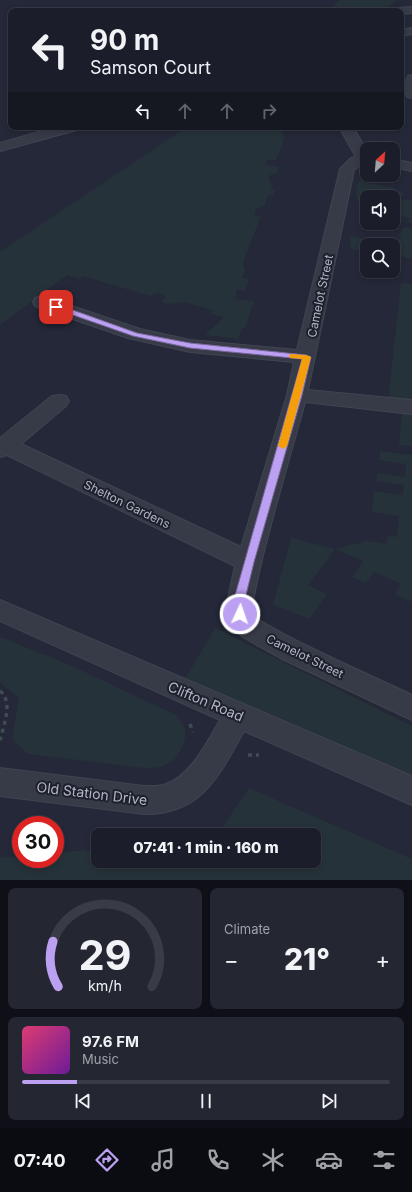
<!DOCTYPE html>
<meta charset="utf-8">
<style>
body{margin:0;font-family:Inter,sans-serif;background:#242732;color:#f1f3f6;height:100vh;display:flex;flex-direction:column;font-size:15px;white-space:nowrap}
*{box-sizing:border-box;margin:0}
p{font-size:13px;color:#a0a2a8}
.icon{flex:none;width:22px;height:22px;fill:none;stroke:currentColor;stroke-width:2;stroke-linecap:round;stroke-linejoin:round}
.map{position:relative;height:880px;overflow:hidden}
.side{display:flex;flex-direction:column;gap:8px;padding:8px;background:#0f1017;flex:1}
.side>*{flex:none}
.banner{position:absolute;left:8px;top:8px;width:396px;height:122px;border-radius:8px;box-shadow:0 2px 6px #0003,0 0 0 1px #393c47;background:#1b1e2a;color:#f1f3f6;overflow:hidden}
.needle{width:26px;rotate:26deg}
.tools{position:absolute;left:360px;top:142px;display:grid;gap:8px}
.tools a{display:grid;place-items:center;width:40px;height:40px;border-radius:8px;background:#1b1e2a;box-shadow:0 2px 6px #0003,0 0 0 1px #393c47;font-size:20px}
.speed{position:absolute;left:12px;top:816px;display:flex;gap:8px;font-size:20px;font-weight:700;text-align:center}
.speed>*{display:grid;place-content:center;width:52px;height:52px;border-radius:50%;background:#1b1e2a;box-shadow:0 2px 6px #0003,0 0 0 1px #393c47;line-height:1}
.speed .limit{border:6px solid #d22;background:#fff;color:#111}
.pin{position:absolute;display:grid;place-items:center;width:34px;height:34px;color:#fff;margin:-17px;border-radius:8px;box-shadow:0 2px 6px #0006}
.me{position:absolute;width:44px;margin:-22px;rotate:3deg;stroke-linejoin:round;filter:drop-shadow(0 0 3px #0008)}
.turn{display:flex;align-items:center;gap:14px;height:84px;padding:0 16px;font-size:18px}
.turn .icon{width:52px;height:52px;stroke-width:2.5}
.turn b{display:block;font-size:28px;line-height:34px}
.lanes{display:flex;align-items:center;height:38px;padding:0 16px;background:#0003;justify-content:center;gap:20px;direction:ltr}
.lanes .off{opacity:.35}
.big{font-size:30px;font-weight:800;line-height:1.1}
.side .widget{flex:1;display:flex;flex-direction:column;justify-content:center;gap:6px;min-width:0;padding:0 14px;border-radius:8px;background:#242732}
.side .dial{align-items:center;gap:0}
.dial svg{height:104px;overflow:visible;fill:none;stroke:#393c47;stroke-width:7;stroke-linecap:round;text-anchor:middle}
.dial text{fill:#f1f3f6;stroke:none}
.song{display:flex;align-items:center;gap:12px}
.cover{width:48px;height:48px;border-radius:6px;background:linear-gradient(135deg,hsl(340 70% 55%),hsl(280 70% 35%))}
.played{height:4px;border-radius:2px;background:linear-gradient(90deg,#bca0f2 15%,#393c47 15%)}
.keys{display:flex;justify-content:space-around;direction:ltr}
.heat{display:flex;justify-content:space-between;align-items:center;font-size:22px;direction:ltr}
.side .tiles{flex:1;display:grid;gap:8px;grid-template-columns:1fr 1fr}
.widget:last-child{grid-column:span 2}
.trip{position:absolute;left:91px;top:828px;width:230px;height:40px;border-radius:8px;background:#1b1e2a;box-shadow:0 2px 6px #0003,0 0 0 1px #393c47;font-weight:800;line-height:40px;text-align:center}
.menu{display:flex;height:64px;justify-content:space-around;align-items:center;background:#0b0c11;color:#a0a2a8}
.menu .icon{width:28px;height:28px}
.menu .selected{color:#bca0f2}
.menu b{font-size:18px;color:#f1f3f6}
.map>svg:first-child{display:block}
</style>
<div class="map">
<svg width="412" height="880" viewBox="0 0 412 880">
<rect width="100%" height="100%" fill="#242838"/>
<g fill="#263239">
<path d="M 340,0 L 396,0 L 384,11 L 328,11 Z"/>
<path d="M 187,127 L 284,127 L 282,132 L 285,137 L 276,160 L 267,160 L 265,165 L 279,166 L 276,174 L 271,174 L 269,178 L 272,185 L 271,189 L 275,190 L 273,195 L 268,195 L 265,205 L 256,209 L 254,215 L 261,216 L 243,262 L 245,271 L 242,278 L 249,279 L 245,291 L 237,290 L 235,299 L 254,301 L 245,328 L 242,328 L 238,339 L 205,335 L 224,317 L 211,314 L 213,310 L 184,302 L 169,304 L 161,302 L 166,297 C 162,292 156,292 151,296 L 82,276 L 79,279 L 67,275 L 0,325 L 0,252 Z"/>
<path d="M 358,181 L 395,188 L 396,191 L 404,193 L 400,199 L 412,200 L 412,222 L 408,222 L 410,218 L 393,214 L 393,197 L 367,197 L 367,203 L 357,201 L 356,195 Z"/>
<path d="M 404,227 L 412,229 L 412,259 L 393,254 L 393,245 L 367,245 L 367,252 L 351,249 L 349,236 L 397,245 L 401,238 L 399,236 Z"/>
<path d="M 401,283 L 412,284 L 412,404 L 388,401 Z"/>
<path d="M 402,412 L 412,413 L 412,446 L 399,445 Z"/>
<path d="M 380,451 L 412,455 L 412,602 L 395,594 L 401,584 L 374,572 L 366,583 L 352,577 L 363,561 L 335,549 L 308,585 L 327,594 L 309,619 L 273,605 L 291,538 L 335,549 L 367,541 L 386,544 L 388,535 L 397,537 L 399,516 L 372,512 L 374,491 L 403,495 L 404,485 L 376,481 L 377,473 L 405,477 L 406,464 L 379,460 Z"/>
<path d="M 215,628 L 412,726 L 412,776 L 185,679 Z"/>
<path d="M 0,637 L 70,665 L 176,715 C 180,720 185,725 185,731 C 187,745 176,762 163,766 C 157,768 150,768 144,768 L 28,754 L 12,739 L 19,698 L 0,683 Z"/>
<path d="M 249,788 L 412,859 L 412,880 L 0,880 L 0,858 L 21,856 L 21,859 L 55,859 L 55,853 L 98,849 L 98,861 L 314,861 L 314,835 L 217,835 Z"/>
</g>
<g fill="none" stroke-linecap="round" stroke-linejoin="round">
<defs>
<g id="minor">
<path d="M 412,7 L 412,13 L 401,14 L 401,11 L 394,11 L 399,8 Z"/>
<path d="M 412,28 L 412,34 L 401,36 L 401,30 Z"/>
<path d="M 412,75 L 412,98 L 407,97 L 404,86 L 408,76 Z"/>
<path d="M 56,127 L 79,127 L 77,130 L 0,151 L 0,143 Z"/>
<path d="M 339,127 L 353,127 L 367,151 L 367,163 L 361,165 L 354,170 L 308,390 L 412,400 L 412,414 L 305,402 C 298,430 247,599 253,614 C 259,627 390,684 412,695 L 412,720 L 280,658 L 243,637 L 236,630 L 227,614 L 226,607 L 235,566 L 7,455 L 0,457 L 0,438 L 52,396 L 59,395 L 66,396 L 69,401 L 66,406 L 21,444 L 241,547 L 287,395 L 294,362 L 190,352 L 128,338 L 35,306 L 33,302 L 35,298 L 42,296 L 140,329 L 190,340 L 297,350 L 340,169 L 351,158 L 356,157 Z"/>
<path d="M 393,159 L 412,163 L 412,171 L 393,167 Z"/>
<path d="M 0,600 L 412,776 L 412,805 L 244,731 C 220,774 202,815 144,814 L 0,796 L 0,768 L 144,786 C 151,786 159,787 166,784 C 190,776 208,741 220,720 L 0,621 Z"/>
</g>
</defs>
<use href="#minor" stroke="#414451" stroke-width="2"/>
<g stroke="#3f4c51" stroke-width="3.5" stroke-dasharray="4 4" stroke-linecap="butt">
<path d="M 0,691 C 14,702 3,726 0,741"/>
<path d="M 190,724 L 193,732"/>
<path d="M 248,755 L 259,755"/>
</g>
<use href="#minor" fill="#373b48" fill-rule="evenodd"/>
</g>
<path fill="#bca0f2" stroke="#7a689d" d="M 56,304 L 137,333 L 190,343 L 306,355 L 311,357 L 302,395 L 254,562 L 245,599 L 245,614 L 244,617 L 240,619 L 236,617 L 234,614 L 234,599 L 302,359 L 190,348 L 133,336 L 53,308 L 52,307 Z"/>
<path fill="#f59e0b" d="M 290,354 L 306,355 L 311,357 L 287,446 L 283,449 L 278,446 L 302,359 L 290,358 L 289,356 Z"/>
<g text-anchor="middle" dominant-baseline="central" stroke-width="4" stroke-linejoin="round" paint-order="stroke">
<g font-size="12" fill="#b3b5c4" stroke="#1d202d">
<text transform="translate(320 296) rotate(-78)">Camelot Street</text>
<text transform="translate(127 504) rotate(26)">Shelton Gardens</text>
<text transform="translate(305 656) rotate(26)">Camelot Street</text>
</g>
<g font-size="14" fill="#b3b5c4" stroke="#1d202d">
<text transform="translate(206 701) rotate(23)">Clifton Road</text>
<text transform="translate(92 793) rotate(7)">Old Station Drive</text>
</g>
</g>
</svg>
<div class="tools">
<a><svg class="needle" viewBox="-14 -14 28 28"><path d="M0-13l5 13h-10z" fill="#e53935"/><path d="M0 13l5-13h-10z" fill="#a0a2a8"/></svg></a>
<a><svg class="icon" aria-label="sound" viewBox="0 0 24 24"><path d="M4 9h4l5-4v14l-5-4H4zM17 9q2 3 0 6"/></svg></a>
<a><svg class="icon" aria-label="search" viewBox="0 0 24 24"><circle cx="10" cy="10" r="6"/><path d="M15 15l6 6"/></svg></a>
</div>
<div class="speed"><div class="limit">30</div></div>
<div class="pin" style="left:56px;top:307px;background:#d93025"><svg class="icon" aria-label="arrive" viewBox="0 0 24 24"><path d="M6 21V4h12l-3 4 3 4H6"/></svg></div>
<svg class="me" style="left:240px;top:614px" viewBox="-20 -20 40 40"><circle r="17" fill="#bca0f2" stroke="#fff" stroke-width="3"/><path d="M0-11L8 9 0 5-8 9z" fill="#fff"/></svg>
<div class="trip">07:41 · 1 min · 160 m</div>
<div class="banner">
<div class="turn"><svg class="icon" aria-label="left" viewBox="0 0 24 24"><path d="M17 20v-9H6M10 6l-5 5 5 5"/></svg><div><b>90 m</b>Samson Court</div></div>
<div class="lanes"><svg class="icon" aria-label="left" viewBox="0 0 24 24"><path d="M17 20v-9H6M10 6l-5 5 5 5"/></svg><svg class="icon off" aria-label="ahead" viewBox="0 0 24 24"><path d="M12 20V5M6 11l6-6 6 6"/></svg><svg class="icon off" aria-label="ahead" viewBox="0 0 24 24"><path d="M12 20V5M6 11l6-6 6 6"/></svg><svg class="icon off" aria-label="right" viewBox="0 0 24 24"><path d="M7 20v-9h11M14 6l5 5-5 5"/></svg></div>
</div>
</div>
<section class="side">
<div class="tiles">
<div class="widget dial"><svg viewBox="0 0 100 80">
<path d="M14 69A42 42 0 1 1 86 69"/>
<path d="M14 69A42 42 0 0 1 10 34" stroke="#bca0f2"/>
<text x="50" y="56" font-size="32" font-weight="700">29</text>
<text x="50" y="72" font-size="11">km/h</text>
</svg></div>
<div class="widget"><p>Climate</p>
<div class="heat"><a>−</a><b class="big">21°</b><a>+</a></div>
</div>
<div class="widget">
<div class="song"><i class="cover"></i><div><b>97.6 FM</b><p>Music</p></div></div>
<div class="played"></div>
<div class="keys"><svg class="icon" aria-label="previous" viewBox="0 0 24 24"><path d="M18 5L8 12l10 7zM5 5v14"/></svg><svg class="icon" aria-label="pause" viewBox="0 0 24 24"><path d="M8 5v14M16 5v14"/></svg><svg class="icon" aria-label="next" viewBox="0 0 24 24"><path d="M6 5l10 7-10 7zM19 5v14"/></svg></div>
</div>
</div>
</section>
<nav class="menu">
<b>07:40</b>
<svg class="icon selected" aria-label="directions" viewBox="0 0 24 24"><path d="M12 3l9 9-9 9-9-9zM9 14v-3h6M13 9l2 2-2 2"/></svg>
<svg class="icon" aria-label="music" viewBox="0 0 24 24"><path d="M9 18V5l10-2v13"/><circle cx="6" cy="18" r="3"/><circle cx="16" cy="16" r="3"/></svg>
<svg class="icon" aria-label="phone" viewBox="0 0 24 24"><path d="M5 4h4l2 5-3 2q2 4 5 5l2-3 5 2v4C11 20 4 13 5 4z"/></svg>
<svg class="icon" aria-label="climate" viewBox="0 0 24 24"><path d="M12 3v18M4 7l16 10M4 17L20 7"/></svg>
<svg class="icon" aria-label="car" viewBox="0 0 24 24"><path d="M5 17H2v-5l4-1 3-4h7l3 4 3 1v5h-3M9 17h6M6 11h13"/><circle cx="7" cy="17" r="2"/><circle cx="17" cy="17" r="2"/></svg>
<svg class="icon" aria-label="filters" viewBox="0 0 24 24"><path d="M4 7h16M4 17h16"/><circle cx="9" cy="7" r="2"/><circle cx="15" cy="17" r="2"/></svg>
</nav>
